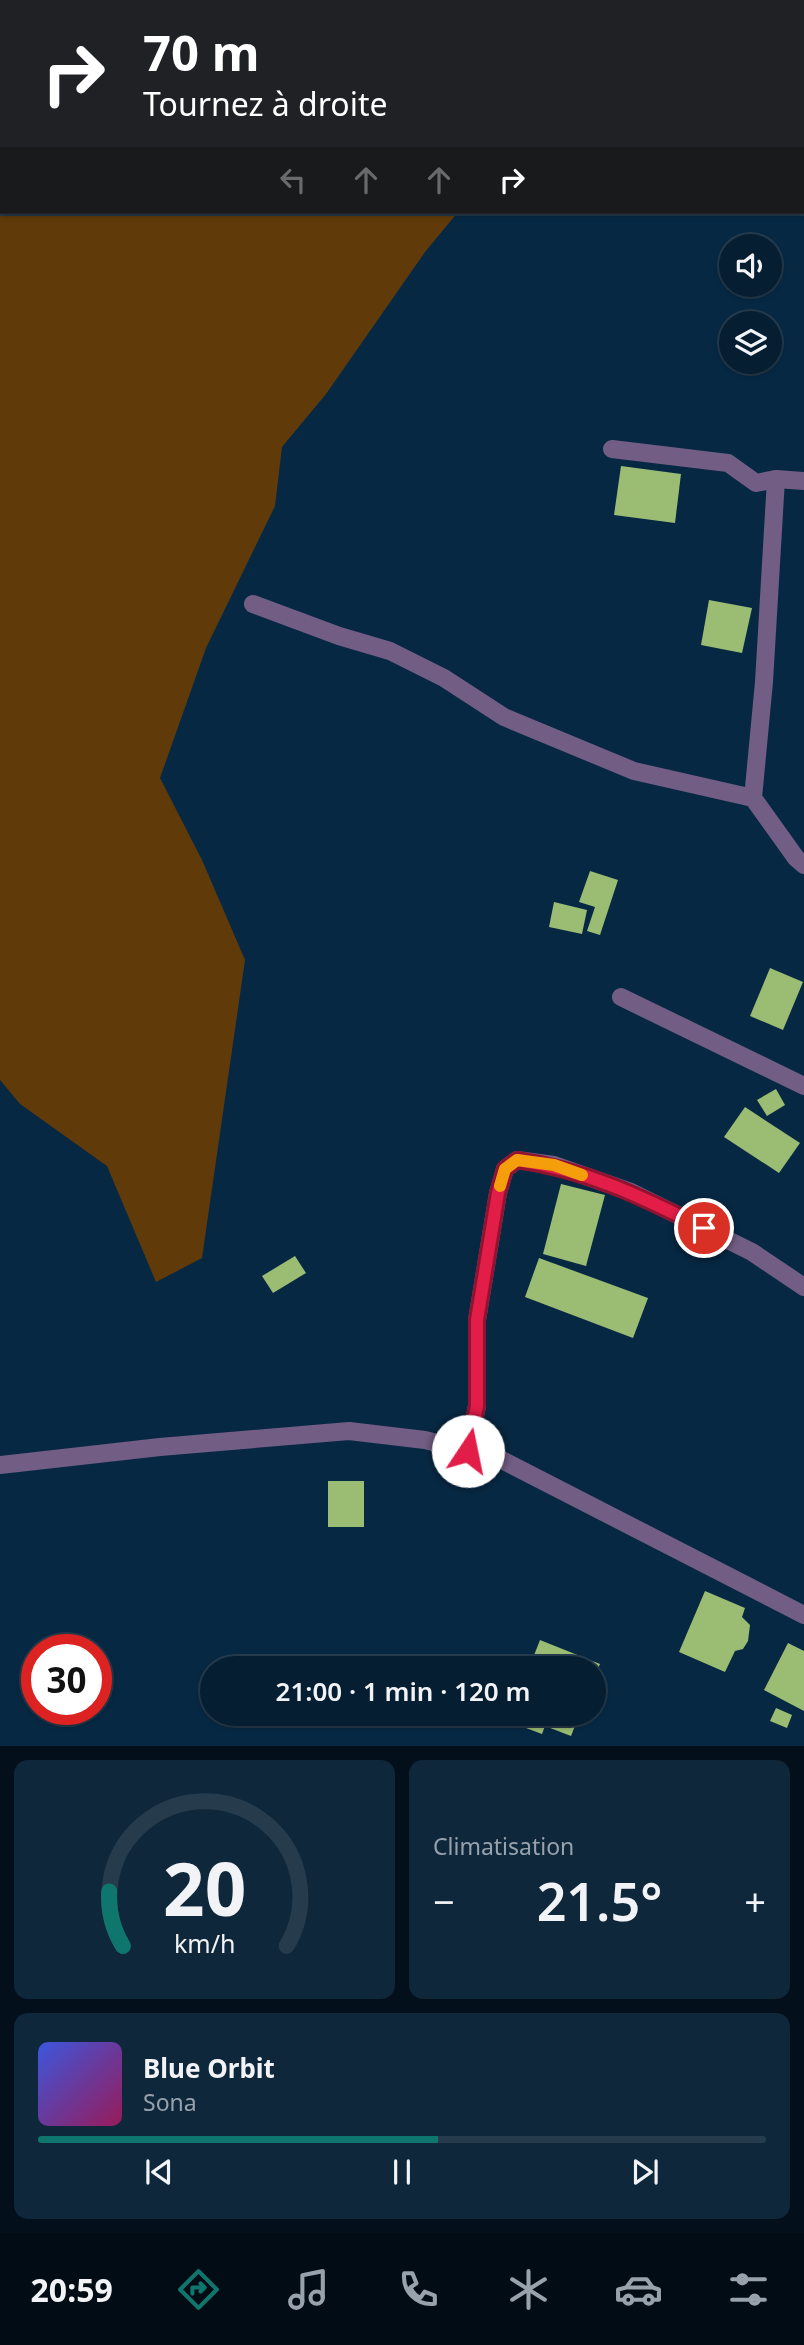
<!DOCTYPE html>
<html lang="fr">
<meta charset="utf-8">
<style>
body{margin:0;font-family:"Noto Sans",sans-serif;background:#0e273a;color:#f1f3f6;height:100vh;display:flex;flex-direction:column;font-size:26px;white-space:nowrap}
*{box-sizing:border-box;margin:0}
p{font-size:23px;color:#97a2ac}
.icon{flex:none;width:38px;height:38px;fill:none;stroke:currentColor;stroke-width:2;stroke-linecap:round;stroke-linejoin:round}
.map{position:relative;height:1746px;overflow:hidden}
.sheet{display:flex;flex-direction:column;gap:14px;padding:14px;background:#03101c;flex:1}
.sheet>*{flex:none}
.guide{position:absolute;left:0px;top:0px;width:805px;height:214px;box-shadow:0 2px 5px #0004,0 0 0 2px #263c4d;background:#202124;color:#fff;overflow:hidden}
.fabs{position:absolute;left:719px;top:234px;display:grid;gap:14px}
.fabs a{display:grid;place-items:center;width:63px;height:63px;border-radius:50%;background:#051e32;box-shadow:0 2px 5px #0004,0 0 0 2px #263c4d;font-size:35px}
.speed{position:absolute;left:21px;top:1634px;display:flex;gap:14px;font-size:35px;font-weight:700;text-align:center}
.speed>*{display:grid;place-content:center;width:91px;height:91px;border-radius:50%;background:#051e32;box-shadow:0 2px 5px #0004,0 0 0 2px #263c4d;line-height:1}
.speed .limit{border:10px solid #d22;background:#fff;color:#111}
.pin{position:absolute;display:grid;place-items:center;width:60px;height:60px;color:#fff;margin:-30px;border:4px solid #fff;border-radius:50%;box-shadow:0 2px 7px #0007}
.me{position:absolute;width:77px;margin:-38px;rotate:11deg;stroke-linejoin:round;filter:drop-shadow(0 0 5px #0008)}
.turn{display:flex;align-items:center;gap:24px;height:147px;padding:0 28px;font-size:32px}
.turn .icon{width:91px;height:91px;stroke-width:2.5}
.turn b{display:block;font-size:49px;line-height:60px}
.lanes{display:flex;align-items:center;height:66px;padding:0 28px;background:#0003;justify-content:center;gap:35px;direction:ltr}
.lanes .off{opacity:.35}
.big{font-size:52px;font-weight:600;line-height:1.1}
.sheet .tile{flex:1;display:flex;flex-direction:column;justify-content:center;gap:10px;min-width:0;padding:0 24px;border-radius:14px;background:#0e273a}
.sheet .dial{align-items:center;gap:0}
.dial svg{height:182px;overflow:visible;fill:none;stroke:#263c4d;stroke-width:7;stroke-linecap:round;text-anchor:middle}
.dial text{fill:#f1f3f6;stroke:none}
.song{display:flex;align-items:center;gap:21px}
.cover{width:84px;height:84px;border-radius:10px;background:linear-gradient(135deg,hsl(230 70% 55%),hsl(330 70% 35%))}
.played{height:7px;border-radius:4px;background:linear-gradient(90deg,#0f766e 55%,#263c4d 55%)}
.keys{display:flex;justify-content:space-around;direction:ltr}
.heat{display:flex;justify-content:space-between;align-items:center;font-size:38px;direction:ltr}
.sheet .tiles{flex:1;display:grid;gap:14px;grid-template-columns:1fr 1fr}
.tile:last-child{grid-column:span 2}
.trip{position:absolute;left:200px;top:1656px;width:406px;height:70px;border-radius:35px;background:#051e32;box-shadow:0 2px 5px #0004,0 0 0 2px #263c4d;font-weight:600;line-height:70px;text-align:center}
.tab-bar{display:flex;height:112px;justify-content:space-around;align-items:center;background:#020c14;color:#97a2ac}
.tab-bar .icon{width:49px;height:49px}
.tab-bar .on{color:#0f766e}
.tab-bar b{font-size:32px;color:#f1f3f6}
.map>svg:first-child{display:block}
</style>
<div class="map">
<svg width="804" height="1747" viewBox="0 0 804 1747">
<rect width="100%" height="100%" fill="#072843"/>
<g fill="#603b09">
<path d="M 376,0 L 652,0 L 649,2 L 373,2 Z"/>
<path d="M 0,199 L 2,199 L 2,212 L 458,212 L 425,252 L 326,394 L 282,447 L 275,506 L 206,648 L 160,778 L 202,860 L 245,960 L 202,1258 L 156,1282 L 107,1166 L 20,1104 L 0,1080 Z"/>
</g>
<g fill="#9bbc73">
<path d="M 621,466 L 681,474 L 675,523 L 614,515 Z"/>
<path d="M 709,600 L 752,608 L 742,653 L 701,645 Z"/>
<path d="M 590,871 L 618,880 L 600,935 L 587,931 L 595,907 L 579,902 Z"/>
<path d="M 554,902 L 587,910 L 582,934 L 549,927 Z"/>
<path d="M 770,968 L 803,982 L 783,1030 L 750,1016 Z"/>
<path d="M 776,1089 L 785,1105 L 767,1116 L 757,1100 Z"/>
<path d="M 745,1107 L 800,1143 L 779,1173 L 724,1137 Z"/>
<path d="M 561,1184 L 605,1195 L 586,1266 L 543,1254 Z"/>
<path d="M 295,1256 L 306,1273 L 273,1293 L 262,1276 Z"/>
<path d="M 539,1258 L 648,1298 L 633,1338 L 525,1297 Z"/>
<rect x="328" y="1481" width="36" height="46"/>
<path d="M 705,1591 L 745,1608 L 742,1617 L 750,1625 L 748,1641 L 743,1649 L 735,1651 L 725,1672 L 679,1652 Z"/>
<path d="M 540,1640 L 600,1664 L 593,1680 L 593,1668 L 529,1668 Z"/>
<path d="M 788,1643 L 804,1651 L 804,1711 L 764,1690 Z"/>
<path d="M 776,1708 L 792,1715 L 787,1728 L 770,1721 Z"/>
<path d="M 510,1713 L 580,1713 L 571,1736 L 545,1726 L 542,1734 L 507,1721 Z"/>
</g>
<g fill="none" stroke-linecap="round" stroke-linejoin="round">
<g stroke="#725d84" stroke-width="18">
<path d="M 3,2 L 6,0"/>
<path d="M 612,449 L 728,463 L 756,483 L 776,479 L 804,481"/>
<path d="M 776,479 L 764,682 L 753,798 L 796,858 L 804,865"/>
<path d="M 253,604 L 339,636 L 390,651 L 444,678 L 504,717 L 634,771 L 753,798"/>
<path d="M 621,997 L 804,1086"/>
<path d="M 468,1451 L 477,1406 L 477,1320 L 498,1193 L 505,1169 L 517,1160 L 554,1165 L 631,1192 L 752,1252 L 804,1287"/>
<path d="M 0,1465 L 160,1447 L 349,1431 L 425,1440 L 500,1459 L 804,1615"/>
</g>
</g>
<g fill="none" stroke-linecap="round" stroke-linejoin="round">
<defs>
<path id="route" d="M 468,1451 L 477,1406 L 477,1320 L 498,1193 L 505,1169 L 517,1160 C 587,1170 642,1197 704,1228"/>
</defs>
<use href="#route" stroke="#92132f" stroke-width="18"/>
<use href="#route" stroke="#e11d48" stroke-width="12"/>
<path stroke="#f59e0b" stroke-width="12" d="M 500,1186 L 505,1169 L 517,1160 L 554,1165 L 582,1175"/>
</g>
</svg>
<div class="fabs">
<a><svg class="icon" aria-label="sound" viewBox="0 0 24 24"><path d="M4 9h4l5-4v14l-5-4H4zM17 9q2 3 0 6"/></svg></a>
<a><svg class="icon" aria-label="layers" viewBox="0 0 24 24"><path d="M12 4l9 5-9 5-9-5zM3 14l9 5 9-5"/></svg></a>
</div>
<div class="speed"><div class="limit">30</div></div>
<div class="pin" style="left:704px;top:1228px;background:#d93025"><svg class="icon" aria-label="arrive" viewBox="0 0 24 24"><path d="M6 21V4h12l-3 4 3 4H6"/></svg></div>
<svg class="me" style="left:468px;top:1451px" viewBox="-20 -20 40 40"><circle r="19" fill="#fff"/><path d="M0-13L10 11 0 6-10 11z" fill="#e11d48"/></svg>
<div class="trip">21:00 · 1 min · 120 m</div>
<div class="guide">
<div class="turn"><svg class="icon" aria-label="right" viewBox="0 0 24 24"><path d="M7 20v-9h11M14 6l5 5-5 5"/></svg><div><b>70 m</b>Tournez à droite</div></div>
<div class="lanes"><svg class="icon off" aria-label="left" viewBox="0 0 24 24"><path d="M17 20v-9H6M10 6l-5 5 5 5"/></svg><svg class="icon off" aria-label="ahead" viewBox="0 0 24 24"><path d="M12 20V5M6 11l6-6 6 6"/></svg><svg class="icon off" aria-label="ahead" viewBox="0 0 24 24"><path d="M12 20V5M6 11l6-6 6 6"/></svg><svg class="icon" aria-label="right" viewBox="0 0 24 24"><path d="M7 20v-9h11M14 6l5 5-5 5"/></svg></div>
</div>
</div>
<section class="sheet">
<div class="tiles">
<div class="tile dial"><svg viewBox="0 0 100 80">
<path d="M14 69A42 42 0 1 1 86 69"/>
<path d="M14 69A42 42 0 0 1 8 45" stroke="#0f766e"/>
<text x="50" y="56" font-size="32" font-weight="700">20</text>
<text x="50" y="72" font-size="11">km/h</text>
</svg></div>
<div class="tile"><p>Climatisation</p>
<div class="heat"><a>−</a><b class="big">21.5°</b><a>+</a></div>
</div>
<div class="tile">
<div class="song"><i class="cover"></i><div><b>Blue Orbit</b><p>Sona</p></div></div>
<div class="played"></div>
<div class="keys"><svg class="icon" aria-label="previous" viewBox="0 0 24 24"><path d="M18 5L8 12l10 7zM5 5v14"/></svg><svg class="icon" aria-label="pause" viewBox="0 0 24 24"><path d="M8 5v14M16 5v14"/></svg><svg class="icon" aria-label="next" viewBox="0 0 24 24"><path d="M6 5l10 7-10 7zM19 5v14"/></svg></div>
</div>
</div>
</section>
<nav class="tab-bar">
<b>20:59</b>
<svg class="icon on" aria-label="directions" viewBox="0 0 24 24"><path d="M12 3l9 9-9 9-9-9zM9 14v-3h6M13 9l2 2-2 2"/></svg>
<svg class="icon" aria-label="music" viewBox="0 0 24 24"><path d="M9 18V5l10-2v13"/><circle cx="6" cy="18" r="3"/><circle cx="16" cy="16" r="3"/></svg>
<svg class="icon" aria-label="phone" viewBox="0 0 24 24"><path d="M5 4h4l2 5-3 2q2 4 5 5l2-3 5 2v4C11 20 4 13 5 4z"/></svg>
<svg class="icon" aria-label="climate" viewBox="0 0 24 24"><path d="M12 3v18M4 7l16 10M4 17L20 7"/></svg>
<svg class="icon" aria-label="car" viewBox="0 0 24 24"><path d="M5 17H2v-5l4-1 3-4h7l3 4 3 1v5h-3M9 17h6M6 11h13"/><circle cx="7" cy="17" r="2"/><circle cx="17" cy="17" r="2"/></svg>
<svg class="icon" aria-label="filters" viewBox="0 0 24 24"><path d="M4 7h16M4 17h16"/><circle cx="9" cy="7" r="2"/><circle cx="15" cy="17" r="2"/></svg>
</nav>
